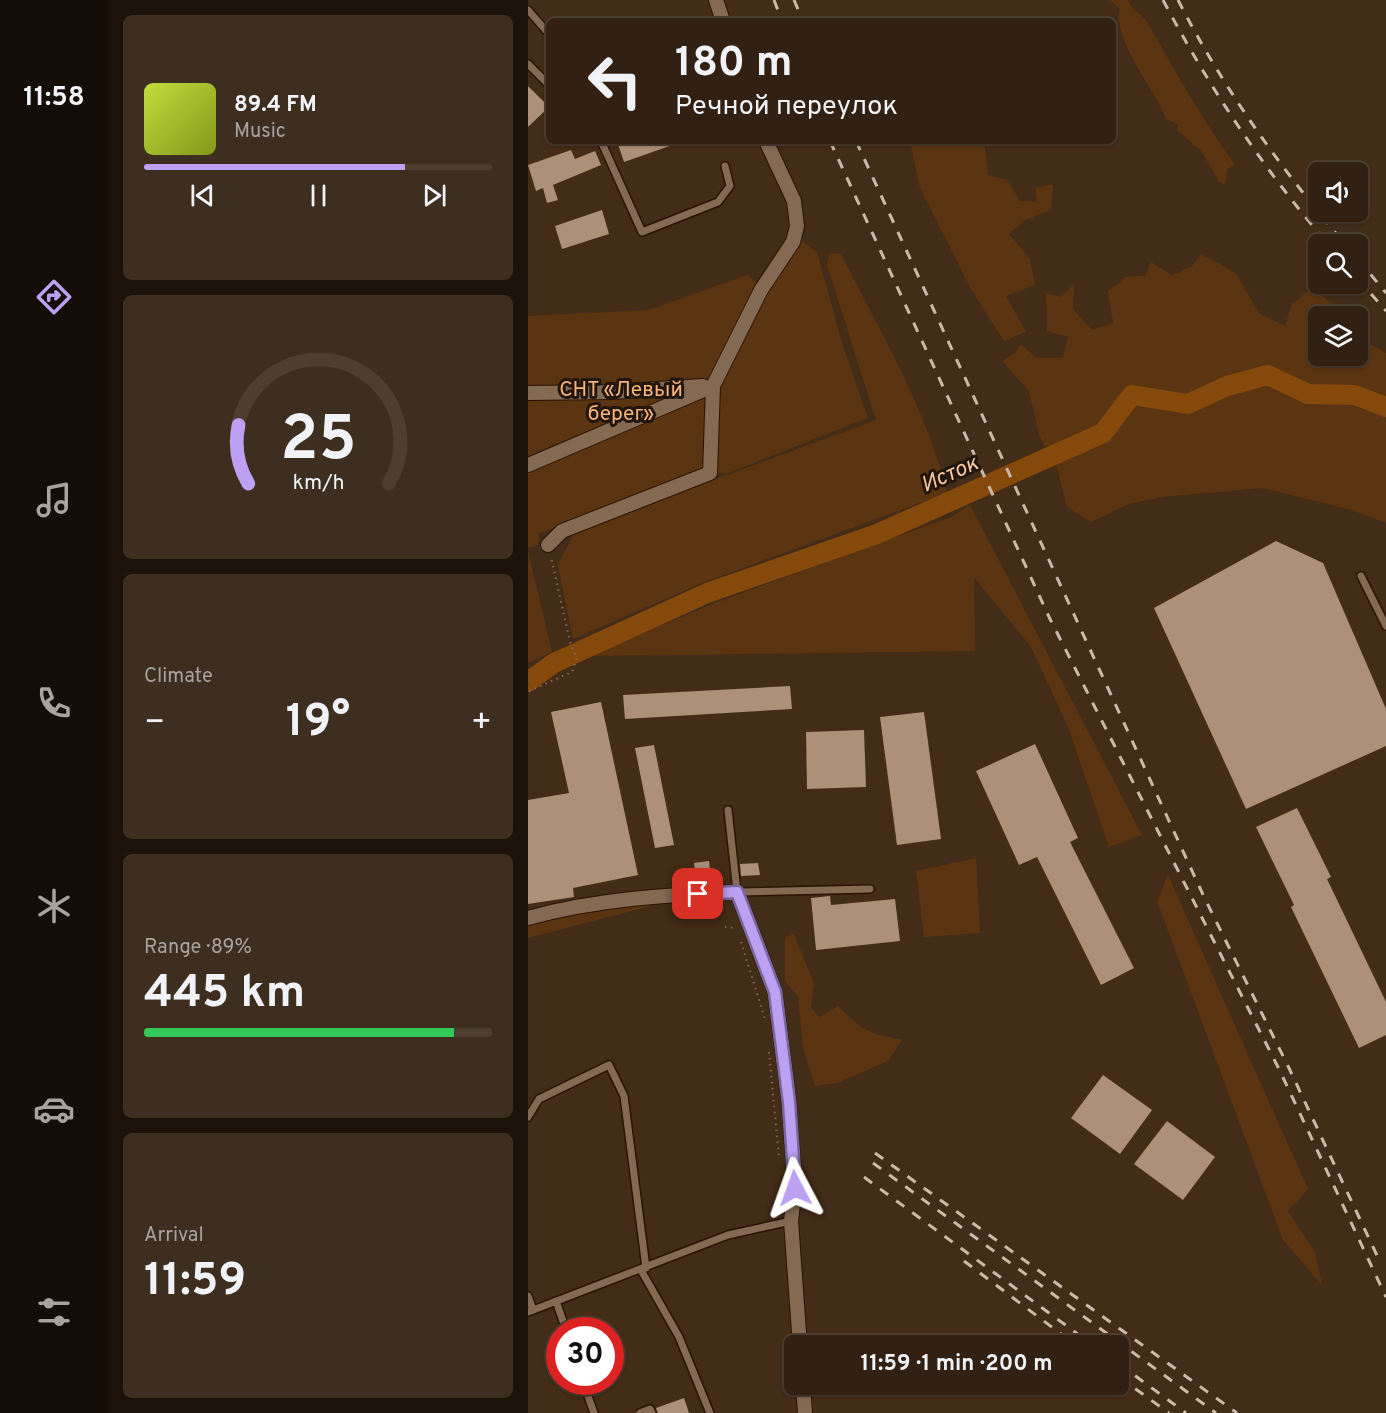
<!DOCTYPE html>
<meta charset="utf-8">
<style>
body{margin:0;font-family:Overpass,sans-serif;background:#3d2e20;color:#f1f3f6;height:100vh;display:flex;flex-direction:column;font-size:22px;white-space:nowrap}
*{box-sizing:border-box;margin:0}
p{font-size:20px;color:#a8a39f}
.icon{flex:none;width:33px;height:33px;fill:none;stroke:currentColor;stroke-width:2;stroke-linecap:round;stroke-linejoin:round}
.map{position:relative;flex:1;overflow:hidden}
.sheet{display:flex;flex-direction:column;gap:15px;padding:15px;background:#1c120a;width:420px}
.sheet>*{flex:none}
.guide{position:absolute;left:18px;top:18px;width:570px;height:126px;border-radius:9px;box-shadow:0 2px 4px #0004,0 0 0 2px #4d3e32;background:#322112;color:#f1f3f6;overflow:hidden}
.fabs{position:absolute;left:780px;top:162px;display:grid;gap:12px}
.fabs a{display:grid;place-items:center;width:60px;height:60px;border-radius:9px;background:#322112;box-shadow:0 2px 4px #0004,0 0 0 2px #4d3e32;font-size:30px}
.speed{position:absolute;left:18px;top:1317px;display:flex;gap:12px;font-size:30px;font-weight:700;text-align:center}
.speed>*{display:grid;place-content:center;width:78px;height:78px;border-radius:50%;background:#322112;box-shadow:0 2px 4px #0004,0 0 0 2px #4d3e32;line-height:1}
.speed .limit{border:9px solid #d22;background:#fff;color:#111}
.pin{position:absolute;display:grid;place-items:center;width:51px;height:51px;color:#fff;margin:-26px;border-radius:12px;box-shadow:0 3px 9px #0006}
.me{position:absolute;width:66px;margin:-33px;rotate:356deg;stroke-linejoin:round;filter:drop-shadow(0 0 4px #0008)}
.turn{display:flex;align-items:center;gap:21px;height:126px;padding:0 30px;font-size:27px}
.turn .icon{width:78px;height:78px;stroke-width:2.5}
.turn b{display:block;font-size:42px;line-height:51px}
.big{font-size:45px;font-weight:700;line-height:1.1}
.sheet .widget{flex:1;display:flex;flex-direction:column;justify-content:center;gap:9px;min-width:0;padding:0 21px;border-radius:9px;background:#3d2e20}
.sheet .dial{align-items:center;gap:0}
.dial svg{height:156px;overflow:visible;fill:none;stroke:#4d3e32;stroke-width:7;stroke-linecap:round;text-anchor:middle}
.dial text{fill:#f1f3f6;stroke:none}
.song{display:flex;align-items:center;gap:18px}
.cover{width:72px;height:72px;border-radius:9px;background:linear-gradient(135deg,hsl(70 70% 55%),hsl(70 70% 35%))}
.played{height:6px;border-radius:3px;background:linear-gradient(90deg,#bca0f2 75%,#4d3e32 75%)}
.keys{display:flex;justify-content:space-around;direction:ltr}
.heat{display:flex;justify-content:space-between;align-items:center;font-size:33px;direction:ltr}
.charge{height:9px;border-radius:4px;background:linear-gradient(90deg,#34c759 89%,#4d3e32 0)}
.trip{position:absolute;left:256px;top:1335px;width:345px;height:60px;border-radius:9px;background:#322112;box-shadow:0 2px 4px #0004,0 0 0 2px #4d3e32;font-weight:700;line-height:60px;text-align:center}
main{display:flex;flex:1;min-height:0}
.tabs{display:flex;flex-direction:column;width:108px;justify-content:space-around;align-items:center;background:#140d07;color:#a8a39f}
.tabs .icon{width:42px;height:42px}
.tabs .active{color:#bca0f2}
.tabs b{font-size:27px;color:#f1f3f6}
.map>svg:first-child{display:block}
</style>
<main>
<nav class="tabs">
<b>11:58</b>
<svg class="icon active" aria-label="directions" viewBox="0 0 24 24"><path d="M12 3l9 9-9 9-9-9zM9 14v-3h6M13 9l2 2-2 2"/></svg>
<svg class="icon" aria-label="music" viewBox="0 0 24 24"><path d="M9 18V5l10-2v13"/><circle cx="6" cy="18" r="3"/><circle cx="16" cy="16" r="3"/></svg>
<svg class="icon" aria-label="phone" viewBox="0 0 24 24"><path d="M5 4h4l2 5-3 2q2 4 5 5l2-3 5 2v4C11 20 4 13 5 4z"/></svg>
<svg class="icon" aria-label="climate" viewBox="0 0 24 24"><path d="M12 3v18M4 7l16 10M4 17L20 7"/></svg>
<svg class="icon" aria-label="car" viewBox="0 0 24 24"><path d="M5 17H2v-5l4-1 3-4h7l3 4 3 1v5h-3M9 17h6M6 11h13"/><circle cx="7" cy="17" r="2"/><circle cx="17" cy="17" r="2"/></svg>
<svg class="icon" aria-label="filters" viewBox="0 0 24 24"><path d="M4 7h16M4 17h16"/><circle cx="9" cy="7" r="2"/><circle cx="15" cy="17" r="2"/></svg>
</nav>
<section class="sheet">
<div class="widget">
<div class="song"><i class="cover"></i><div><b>89.4 FM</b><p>Music</p></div></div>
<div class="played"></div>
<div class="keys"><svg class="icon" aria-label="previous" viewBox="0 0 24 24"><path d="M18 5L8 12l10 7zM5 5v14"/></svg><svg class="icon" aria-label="pause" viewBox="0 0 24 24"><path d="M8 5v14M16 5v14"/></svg><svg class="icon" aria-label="next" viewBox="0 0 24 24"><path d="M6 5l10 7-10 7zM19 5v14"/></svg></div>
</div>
<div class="widget dial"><svg viewBox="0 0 100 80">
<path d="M14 69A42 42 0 1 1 86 69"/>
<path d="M14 69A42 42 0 0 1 9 39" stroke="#bca0f2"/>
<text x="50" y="56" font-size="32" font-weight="700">25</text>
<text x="50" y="72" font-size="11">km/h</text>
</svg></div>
<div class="widget"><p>Climate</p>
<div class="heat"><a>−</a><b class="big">19°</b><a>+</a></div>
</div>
<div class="widget"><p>Range · 89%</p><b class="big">445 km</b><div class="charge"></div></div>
<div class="widget"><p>Arrival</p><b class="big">11:59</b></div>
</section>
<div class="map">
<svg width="858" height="1413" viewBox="0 0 858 1413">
<rect width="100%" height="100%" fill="#432c18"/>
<g fill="#5b3511">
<path d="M 582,0 L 600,0 C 604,11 615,15 621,25 C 648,73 675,120 707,165 L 699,169 L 697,185 L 691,182 L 674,152 L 649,130 L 650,124 L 638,119 C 627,88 584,41 592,9 Z"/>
<path d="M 382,141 L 456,141 L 460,175 L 479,180 L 492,201 L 509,202 L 507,188 L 525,184 L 523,210 L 497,220 L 481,234 L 502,259 L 507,285 L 478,296 L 498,332 L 476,341 L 444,291 L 392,188 Z"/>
<path d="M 272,240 L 289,252 L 315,346 L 340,418 L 198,474 L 171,469 L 11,534 L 10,545 L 0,548 L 0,316 L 120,310 L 220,275 L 236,291 Z"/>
<path d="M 302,253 L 313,254 C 351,330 400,411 419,493 L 174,583 L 45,639 L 30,565 L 47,531 L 348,420 L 299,265 Z"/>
<path d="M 673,254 L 708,273 L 731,313 L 757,326 L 764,304 L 785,287 L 806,306 L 813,316 L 790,316 L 790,356 L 830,356 L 830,337 L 858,353 L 858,523 L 824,510 L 735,488 L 633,497 L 601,504 L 563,522 L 539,507 L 529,468 L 511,435 L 501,391 L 474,361 L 486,354 L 493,344 L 508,358 L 535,358 L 540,337 L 519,331 L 518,293 L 533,297 L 546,284 L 545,309 L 564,330 L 585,323 L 580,291 L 598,277 L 617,276 L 623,262 L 644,275 L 663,267 Z"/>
<path d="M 442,505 L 614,835 L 581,847 L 540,727 L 503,647 L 446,577 L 447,651 L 60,656 L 189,602 L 423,517 Z"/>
<path d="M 0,551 L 24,652 L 0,663 Z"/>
<path d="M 448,858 L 452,933 L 396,937 L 388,871 Z"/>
<path d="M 640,875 L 780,1189 L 760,1211 L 787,1252 L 794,1285 L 755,1240 L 629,901 Z"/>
<path d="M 134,903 L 0,938 L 0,918 L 46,906 Z"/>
<path d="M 266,934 L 286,983 L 283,1007 L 291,1017 L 310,1006 C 333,1030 342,1034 374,1040 L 360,1061 L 310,1083 L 287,1086 L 275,1048 L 270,997 L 257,981 L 257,937 Z"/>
</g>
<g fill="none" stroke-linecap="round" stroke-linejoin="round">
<path stroke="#84490b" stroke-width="20" d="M 0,682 L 26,663 L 179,593 L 349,534 L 575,433 L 604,395 L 660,404 L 699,386 L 740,375 L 780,394 L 827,395 L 858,407"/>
</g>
<g fill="#ac9079">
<path d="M 0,86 L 21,107 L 0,127 Z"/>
<path d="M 89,141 L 153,141 L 153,142 L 96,162 Z"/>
<path d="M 43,150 L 47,159 L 67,151 L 73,165 L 25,185 L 30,200 L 19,203 L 15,188 L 8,191 L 0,165 Z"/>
<path d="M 74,210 L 81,234 L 34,249 L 27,226 Z"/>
<path d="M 748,541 L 795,563 L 858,709 L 858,746 L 718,809 L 626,608 Z"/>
<path d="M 262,686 L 264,709 L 97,719 L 95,695 Z"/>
<path d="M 73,702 L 110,875 L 45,888 L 46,897 L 0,904 L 0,800 L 41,793 L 23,712 Z"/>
<path d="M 396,712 L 413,839 L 369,845 L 352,717 Z"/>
<path d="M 336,730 L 338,787 L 279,789 L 278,732 Z"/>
<path d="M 507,744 L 550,838 L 542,842 L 606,968 L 573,985 L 509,857 L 491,865 L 448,771 Z"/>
<path d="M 126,745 L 146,845 L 127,848 L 107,748 Z"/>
<path d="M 769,808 L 803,877 L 799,879 L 858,1002 L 858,1035 L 831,1048 L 763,907 L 766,905 L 728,827 Z"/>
<path d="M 181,861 L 183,878 L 168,879 L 166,863 Z"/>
<path d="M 230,863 L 232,875 L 213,876 L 212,864 Z"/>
<path d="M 302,896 L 303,905 L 367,899 L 372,941 L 288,950 L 283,898 Z"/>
<path d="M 575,1075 L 624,1110 L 592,1154 L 543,1118 Z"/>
<path d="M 639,1121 L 687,1157 L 655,1200 L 606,1164 Z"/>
<path d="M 156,1398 L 161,1413 L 130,1413 L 128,1408 Z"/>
</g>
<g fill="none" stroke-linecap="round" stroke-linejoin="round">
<defs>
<g id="service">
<path d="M 0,10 L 21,34"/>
<path d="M 0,64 L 21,85"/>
<path d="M 73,141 L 114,232 L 190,202 L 202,186 L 197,166"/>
<path d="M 833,576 L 858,626"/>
<path d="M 200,810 L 209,892 L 342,889"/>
<path d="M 0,1117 L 11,1099 L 81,1065 L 96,1096 L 118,1268"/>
<path d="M 113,1270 L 151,1337 L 182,1413"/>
<path d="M 0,1296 L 5,1310"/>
<path d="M 28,1301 L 38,1330"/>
<path d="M 0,1312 L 200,1235 L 263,1221"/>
<path d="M 55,1382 L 66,1413"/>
<path d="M 112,1413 L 122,1409 L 124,1413"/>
</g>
<g id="minor">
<path d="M 188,0 L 195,21"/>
<path d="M 0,393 L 84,392 L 175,386"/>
<path d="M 0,465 L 185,386"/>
<path d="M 20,545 L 34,531 L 182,473 L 185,386 L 233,290 L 265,242 L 269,226 L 266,201 L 238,141"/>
<path d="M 0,918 C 68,899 139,895 209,892 L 247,992 L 261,1102 L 267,1188 L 263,1221 L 272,1346"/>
<path d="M 275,1384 L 277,1413"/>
</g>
</defs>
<use href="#service" stroke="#291302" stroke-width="10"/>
<use href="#minor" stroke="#291302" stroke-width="16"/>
<g stroke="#7f6b59" stroke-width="2" stroke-dasharray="1.5 4.5" stroke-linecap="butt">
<path d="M 1,691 L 44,672 L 49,657 L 43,646 L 23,557"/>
<path d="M 197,927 L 209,928"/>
<path d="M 213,942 L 237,1019"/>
<path d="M 241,1052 L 251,1157"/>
</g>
<use href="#service" stroke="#846953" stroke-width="7"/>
<use href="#minor" stroke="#846953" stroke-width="14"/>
<g stroke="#cbb9ab" stroke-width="3" stroke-dasharray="10 10" stroke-linecap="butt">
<path d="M 246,0 L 254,21"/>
<path d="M 266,0 L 275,21"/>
<path d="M 635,0 C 681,87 736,170 800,244"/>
<path d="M 650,0 C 695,88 753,169 817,244"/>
<path d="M 302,141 L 522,619 L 752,1071 L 858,1297"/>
<path d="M 328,141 L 677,899 L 760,1066 L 853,1264"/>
<path d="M 830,259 L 858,293"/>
<path d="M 830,279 L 858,311"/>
<path d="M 347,1153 L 709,1413"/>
<path d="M 345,1163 L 688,1413"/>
<path d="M 336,1177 L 566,1346"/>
<path d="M 436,1261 L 549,1346"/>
<path d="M 591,1364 L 658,1413"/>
<path d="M 591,1377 L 641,1413"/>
</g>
</g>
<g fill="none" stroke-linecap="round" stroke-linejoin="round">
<defs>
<path id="route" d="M 170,894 L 209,892 L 247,992 L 261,1102 L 267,1188"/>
</defs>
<use href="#route" stroke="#7a689d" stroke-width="15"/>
<use href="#route" stroke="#bca0f2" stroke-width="10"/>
</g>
<g text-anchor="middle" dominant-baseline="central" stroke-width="6" stroke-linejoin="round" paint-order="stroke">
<g font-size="21" fill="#f8b37b" stroke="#22170e">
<text x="93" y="390">СНТ «Левый<tspan x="93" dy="24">берег»</tspan></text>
</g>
<g font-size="22" font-style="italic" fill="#fec9a0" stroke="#22170e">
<text transform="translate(422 475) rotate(-24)">Исток</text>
</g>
</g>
</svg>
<div class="fabs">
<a><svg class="icon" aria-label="sound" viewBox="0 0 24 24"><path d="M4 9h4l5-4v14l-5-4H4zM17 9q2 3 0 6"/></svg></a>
<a><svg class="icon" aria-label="search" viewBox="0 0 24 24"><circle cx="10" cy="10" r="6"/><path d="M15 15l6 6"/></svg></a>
<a><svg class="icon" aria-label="layers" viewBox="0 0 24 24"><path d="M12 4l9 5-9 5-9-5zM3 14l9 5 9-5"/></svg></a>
</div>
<div class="speed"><div class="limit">30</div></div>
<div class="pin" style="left:170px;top:894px;background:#d93025"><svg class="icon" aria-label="arrive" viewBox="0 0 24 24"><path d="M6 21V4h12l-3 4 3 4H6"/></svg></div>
<svg class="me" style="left:267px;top:1188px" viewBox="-20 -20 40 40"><path d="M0-17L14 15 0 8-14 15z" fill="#bca0f2" stroke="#fff" stroke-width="4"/></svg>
<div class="trip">11:59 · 1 min · 200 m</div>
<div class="guide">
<div class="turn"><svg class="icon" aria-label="left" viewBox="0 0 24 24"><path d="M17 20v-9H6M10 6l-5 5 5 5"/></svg><div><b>180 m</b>Речной переулок</div></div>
</div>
</div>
</main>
